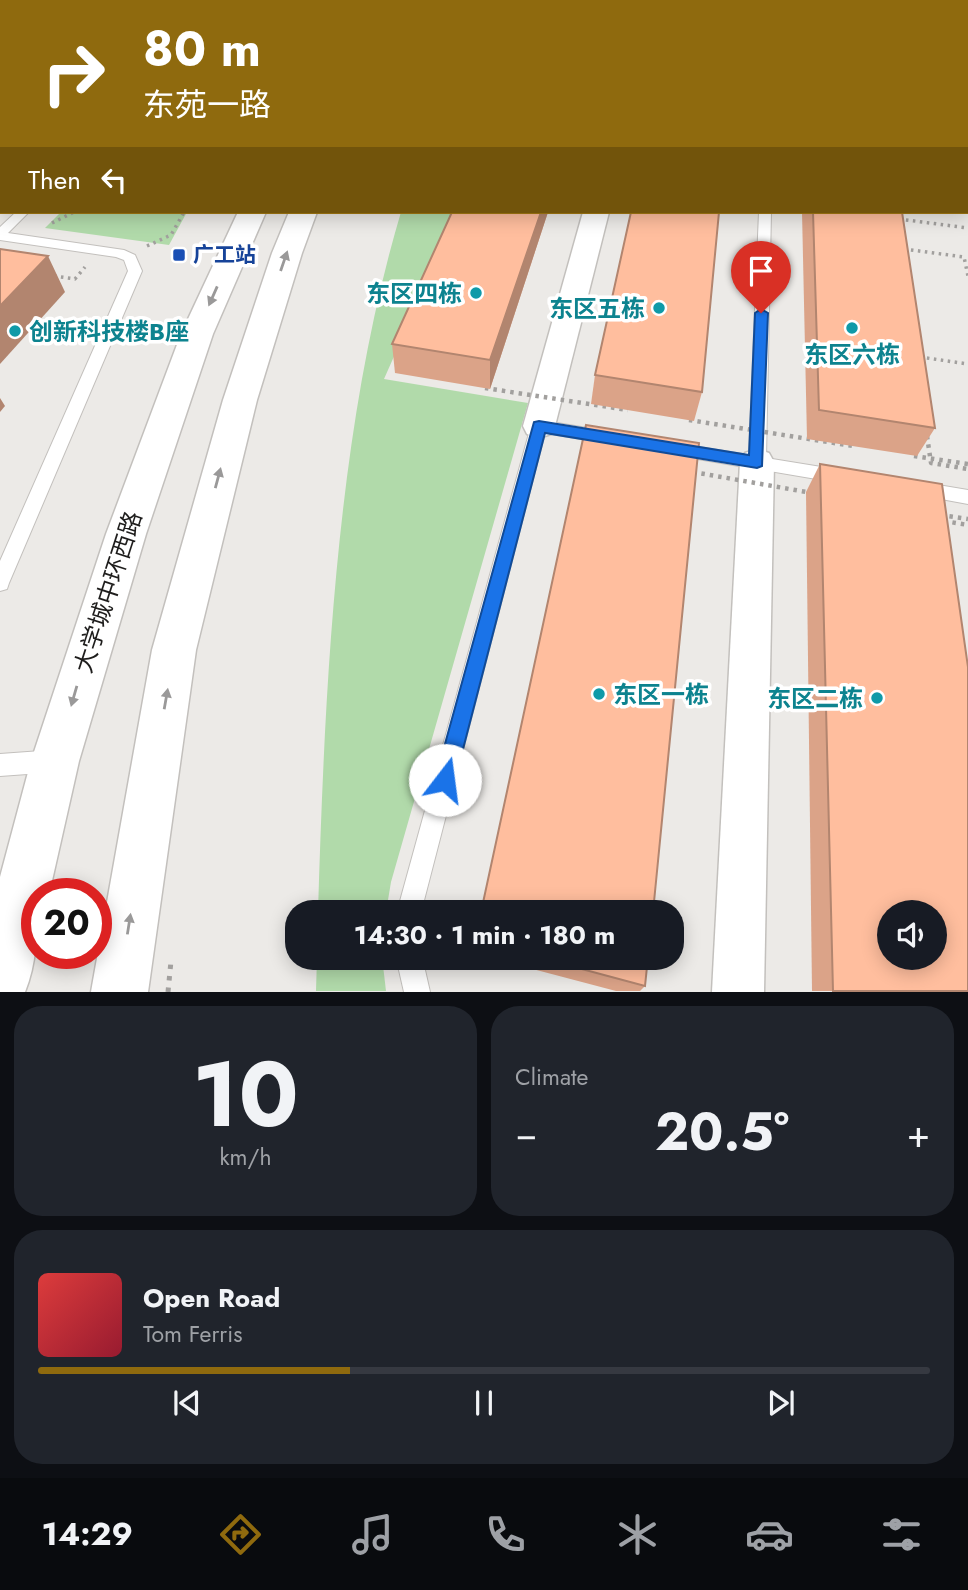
<!DOCTYPE html>
<meta charset="utf-8">
<style>
body{margin:0;font-family:Jost,"Noto Sans SC",sans-serif;background:#20242c;color:#f1f3f6;height:100vh;display:flex;flex-direction:column;font-size:26px;white-space:nowrap}
*{box-sizing:border-box;margin:0}
p{font-size:23px;color:#9ea1a6}
.icon{flex:none;width:38px;height:38px;fill:none;stroke:currentColor;stroke-width:2;stroke-linecap:round;stroke-linejoin:round}
.map{position:relative;height:992px;overflow:hidden}
.details{display:flex;flex-direction:column;gap:14px;padding:14px;background:#0d0f14;flex:1}
.details>*{flex:none}
.top-card{position:absolute;left:0px;top:0px;width:970px;height:214px;box-shadow:0 4px 18px #0003;background:#8f6a0e;color:#fff;overflow:hidden}
.tools{position:absolute;left:877px;top:900px;display:grid;gap:14px}
.tools a{display:grid;place-items:center;width:70px;height:70px;border-radius:50%;background:#171b24;box-shadow:0 4px 18px #0003;font-size:35px}
.speed{position:absolute;left:21px;top:878px;display:flex;gap:14px;font-size:35px;font-weight:700;text-align:center}
.speed>*{display:grid;place-content:center;width:91px;height:91px;border-radius:50%;background:#171b24;box-shadow:0 4px 18px #0003;line-height:1}
.speed .limit{border:10px solid #d22;background:#fff;color:#111}
.pin{position:absolute;display:grid;place-items:center;width:60px;height:60px;color:#fff;margin:-72px -30px;border-radius:50% 50% 50% 0;rotate:-45deg;box-shadow:0 0 7px #0007}
.pin .icon{rotate:45deg}
.me{position:absolute;width:77px;margin:-38px;rotate:15deg;stroke-linejoin:round;filter:drop-shadow(0 0 5px #0008)}
.turn{display:flex;align-items:center;gap:24px;height:147px;padding:0 28px;font-size:32px}
.turn .icon{width:91px;height:91px;stroke-width:2.5}
.turn b{display:block;font-size:49px;line-height:60px}
.then{display:flex;align-items:center;height:66px;padding:0 28px;background:#0003;gap:14px;font-size:26px}
.big{font-size:52px;font-weight:700;line-height:1.1}
.details .tile{flex:1;display:flex;flex-direction:column;justify-content:center;gap:10px;min-width:0;padding:0 24px;border-radius:28px;background:#20242c}
.details .dial{align-items:center;gap:0}
.dial b{font-size:91px;line-height:1}
.song{display:flex;align-items:center;gap:21px}
.cover{width:84px;height:84px;border-radius:10px;background:linear-gradient(135deg,hsl(0 70% 55%),hsl(350 70% 35%))}
.played{height:7px;border-radius:4px;background:linear-gradient(90deg,#8f6a0e 35%,#363941 35%)}
.keys{display:flex;justify-content:space-around;direction:ltr}
.heat{display:flex;justify-content:space-between;align-items:center;font-size:38px;direction:ltr}
.details .tiles{flex:1;display:grid;gap:14px;grid-template-columns:1fr 1fr}
.tile:last-child{grid-column:span 2}
.trip{position:absolute;left:285px;top:900px;width:399px;height:70px;border-radius:28px;background:#171b24;box-shadow:0 4px 18px #0003;font-weight:700;line-height:70px;text-align:center}
.dock{display:flex;height:112px;justify-content:space-around;align-items:center;background:#090b0e;color:#9ea1a6}
.dock .icon{width:49px;height:49px}
.dock .active{color:#8f6a0e}
.dock b{font-size:32px;color:#f1f3f6}
.map>svg:first-child{display:block}
</style>
<div class="map">
<svg width="968" height="992" viewBox="0 0 968 992">
<rect width="100%" height="100%" fill="#eceae7"/>
<g fill="#b1daaa">
<path d="M 61,212 L 187,212 L 169,245 L 45,228 Z"/>
<path d="M 401,212 L 458,212 L 384,379 L 528,403 L 391,882 L 386,912 L 318,912 C 325,685 336,430 401,212 Z"/>
<path d="M 317,957 L 382,957 L 386,991 L 316,991 Z"/>
</g>
<g fill="none" stroke-linecap="round" stroke-linejoin="round">
<defs>
<g id="lane">
<path d="M 262,0 L 273,0 L 261,2 Z"/>
<path d="M 520,0 L 530,0 L 520,2 Z"/>
<rect x="766" y="0" width="10" height="2"/>
<rect x="0" y="19" width="2" height="6"/>
<path d="M 16,212 L 29,212 L 8,233 L 124,250 L 135,255 L 142,271 L 9,583 L 7,589 L 0,591 L 0,561 L 128,271 L 124,260 L 116,257 L 0,240 L 0,227 Z"/>
<path d="M 759,212 L 771,212 L 766,458 L 846,471 L 849,476 L 846,481 L 840,483 L 674,455 L 666,449 L 674,443 L 749,455 Z"/>
<path d="M 539,420 L 605,431 L 613,437 L 605,443 L 545,433 L 421,912 L 397,912 L 531,426 Z"/>
<path d="M 920,482 L 968,490 L 968,504 L 914,494 L 911,489 L 914,484 Z"/>
<path d="M 55,750 L 63,753 L 66,761 L 63,769 L 55,772 L 0,776 L 0,754 Z"/>
<path d="M 396,957 L 422,957 L 430,992 L 404,992 Z"/>
</g>
<g id="street">
<rect x="642" y="0" width="18" height="2"/>
<path d="M 583,212 L 609,212 L 555,426 L 551,434 L 539,438 L 527,434 L 523,426 Z"/>
<path d="M 757,449 L 769,453 L 774,462 L 764,992 L 712,992 L 740,462 L 745,453 Z"/>
</g>
<g id="primary">
<path d="M 375,0 L 396,0 L 374,2 Z"/>
<path d="M 413,0 L 433,0 L 412,2 Z"/>
<path d="M 238,212 L 266,212 L 213,334 L 146,534 L 79,761 L 49,894 L 37,894 C 37,927 38,960 25,992 L 0,992 L 0,877 L 31,761 L 106,534 L 181,334 Z"/>
<path d="M 289,212 L 317,212 L 302,253 L 257,400 L 196,650 L 148,992 L 91,992 L 152,650 L 223,400 L 272,253 Z"/>
</g>
</defs>
<use href="#lane" stroke="#c3c0bd" stroke-width="2"/>
<use href="#street" stroke="#c3c0bd" stroke-width="3"/>
<use href="#primary" stroke="#c3c0bd" stroke-width="3"/>
<path stroke="#a2a09e" stroke-width="2.5" stroke-dasharray="2 3.5" stroke-linecap="butt" d="M 102,2 L 105,0"/>
<g stroke="#a2a09e" stroke-width="3.5" stroke-dasharray="2.5 4.5" stroke-linecap="butt">
<path d="M 899,219 L 968,228"/>
<path d="M 52,223 L 74,212"/>
<path d="M 147,246 L 171,235 L 184,212"/>
<path d="M 904,249 L 964,257 L 968,276"/>
<path d="M 54,276 L 75,279 L 85,267"/>
<path d="M 920,357 L 968,364"/>
</g>
<g stroke="#a2a09e" stroke-width="4.5" stroke-dasharray="3.5 5" stroke-linecap="butt">
<path d="M 927,436 L 931,463 L 968,469"/>
<path d="M 944,521 L 968,525"/>
</g>
<path stroke="#a2a09e" stroke-width="5" stroke-dasharray="4.5 7" stroke-linecap="butt" d="M 168,992 L 171,961"/>
<use href="#lane" fill="#fff" fill-rule="evenodd"/>
<use href="#street" fill="#fff" fill-rule="evenodd"/>
<use href="#primary" fill="#fff" fill-rule="evenodd"/>
<g stroke="#a2a09e" stroke-width="4.5" stroke-dasharray="3.5 5" stroke-linecap="butt">
<path d="M 485,388 L 628,410"/>
<path d="M 689,420 L 853,446"/>
<path d="M 914,456 L 968,464"/>
<path d="M 693,472 L 812,493"/>
<path d="M 941,515 L 968,519"/>
</g>
</g>
<g fill="#dba388">
<path d="M 0,41 L 2,42 L 2,153 L 0,154 Z"/>
<path d="M 548,212 L 490,389 L 395,373 L 392,344 Z"/>
<path d="M 802,212 L 902,212 L 935,428 L 917,456 L 807,439 Z"/>
<path d="M 595,375 L 702,392 L 694,421 L 591,404 Z"/>
<path d="M 820,464 L 968,991 L 812,991 L 806,492 Z"/>
<path d="M 487,957 L 648,957 L 645,986 L 640,991 L 616,991 Z"/>
</g>
<g fill="#b2856f">
<path d="M 2,130 L 2,153 L 0,154 L 0,131 Z"/>
<path d="M 541,212 L 548,212 L 490,389 L 490,360 Z"/>
<path d="M 48,256 L 65,292 L 0,364 L 0,306 Z"/>
<path d="M 0,398 L 5,406 L 0,412 Z"/>
</g>
<g fill="#ffbe9e" stroke="#b2856f" stroke-width="2" fill-rule="evenodd">
<path d="M 547,0 L 611,0 L 610,2 L 546,2 Z"/>
<path d="M 675,0 L 739,0 L 738,2 L 675,2 Z"/>
<rect x="805" y="0" width="64" height="2"/>
<path d="M 0,41 L 2,42 L 2,58 L 0,58 Z"/>
<path d="M 2,84 L 2,130 L 0,131 L 0,85 Z"/>
<path d="M 452,212 L 541,212 L 490,360 L 392,344 Z"/>
<path d="M 631,212 L 719,212 L 702,392 L 595,375 Z"/>
<path d="M 813,212 L 902,212 L 935,428 L 819,410 Z"/>
<path d="M 0,249 L 48,256 L 0,306 Z"/>
<path d="M 586,425 L 699,443 L 653,912 L 481,912 Z"/>
<path d="M 820,464 L 942,484 L 968,667 L 968,991 L 833,991 ZM 889,912 L 934,912 L 934,957 L 889,957 Z"/>
<path d="M 537,957 L 648,957 L 645,986 Z"/>
</g>
<defs><path id="oneway-solid" d="M-6-.8H1V-3.2L6.5 0L1 3.2V.8H-6Z" transform="scale(1.75)"/></defs>
<g fill="#9a9999">
<use href="#oneway-solid" transform="translate(284 261) rotate(-71)"/>
<use href="#oneway-solid" transform="translate(213 296) rotate(114)"/>
<use href="#oneway-solid" transform="translate(218 478) rotate(-75)"/>
<use href="#oneway-solid" transform="translate(74 696) rotate(106)"/>
<use href="#oneway-solid" transform="translate(166 699) rotate(-80)"/>
<use href="#oneway-solid" transform="translate(129 924) rotate(-81)"/>
</g>
<path fill="#1a73e8" stroke="#114b97" stroke-width="2" d="M 761,309 L 768,313 L 762,466 L 757,468 L 545,433 L 455,780 L 452,787 L 445,790 L 437,787 L 435,780 L 534,422 L 539,421 L 749,455 L 755,313 Z"/>
<rect fill="#1a4fb4" stroke="#fff" stroke-width="2.5" x="172" y="248" width="14" height="14" rx="3.5"/>
<g fill="#0f9aa8" stroke="#fff" stroke-width="2.5">
<circle cx="476" cy="293" r="7"/>
<circle cx="659" cy="308" r="7"/>
<circle cx="852" cy="328" r="7"/>
<circle cx="15" cy="331" r="7"/>
<circle cx="599" cy="694" r="7"/>
<circle cx="877" cy="698" r="7"/>
</g>
<g text-anchor="middle" dominant-baseline="central" stroke-width="7" stroke-linejoin="round" paint-order="stroke">
<g font-size="21" font-weight="bold" fill="#164399" stroke="#fff" text-anchor="start">
<text x="193" y="255">广工站</text>
</g>
<g font-size="24" font-weight="bold" fill="#0d838f" stroke="#fff" text-anchor="end">
<text x="462" y="293">东区四栋</text>
<text x="645" y="308">东区五栋</text>
<text x="29" y="331" text-anchor="start">创新科技楼B座</text>
<text x="852" y="354" text-anchor="middle">东区六栋</text>
<text x="613" y="694" text-anchor="start">东区一栋</text>
<text x="863" y="698">东区二栋</text>
</g>
<g font-size="24" fill="#1e1d1c" stroke="#fff">
<text transform="translate(108 592) rotate(-72)">大学城中环西路</text>
</g>
</g>
</svg>
<div class="tools">
<a><svg class="icon" aria-label="sound" viewBox="0 0 24 24"><path d="M4 9h4l5-4v14l-5-4H4zM17 9q2 3 0 6"/></svg></a>
</div>
<div class="speed"><div class="limit">20</div></div>
<div class="pin" style="left:761px;top:313px;background:#d93025"><svg class="icon" aria-label="arrive" viewBox="0 0 24 24"><path d="M6 21V4h12l-3 4 3 4H6"/></svg></div>
<svg class="me" style="left:445px;top:780px" viewBox="-20 -20 40 40"><circle r="19" fill="#fff"/><path d="M0-13L10 11 0 6-10 11z" fill="#1a73e8"/></svg>
<div class="trip">14:30 · 1 min · 180 m</div>
<div class="top-card">
<div class="turn"><svg class="icon" aria-label="right" viewBox="0 0 24 24"><path d="M7 20v-9h11M14 6l5 5-5 5"/></svg><div><b>80 m</b>东苑一路</div></div>
<div class="then">Then<svg class="icon" aria-label="left" viewBox="0 0 24 24"><path d="M17 20v-9H6M10 6l-5 5 5 5"/></svg></div>
</div>
</div>
<section class="details">
<div class="tiles">
<div class="tile dial"><b>10</b><p>km/h</p></div>
<div class="tile"><p>Climate</p>
<div class="heat"><a>−</a><b class="big">20.5°</b><a>+</a></div>
</div>
<div class="tile">
<div class="song"><i class="cover"></i><div><b>Open Road</b><p>Tom Ferris</p></div></div>
<div class="played"></div>
<div class="keys"><svg class="icon" aria-label="previous" viewBox="0 0 24 24"><path d="M18 5L8 12l10 7zM5 5v14"/></svg><svg class="icon" aria-label="pause" viewBox="0 0 24 24"><path d="M8 5v14M16 5v14"/></svg><svg class="icon" aria-label="next" viewBox="0 0 24 24"><path d="M6 5l10 7-10 7zM19 5v14"/></svg></div>
</div>
</div>
</section>
<nav class="dock">
<b>14:29</b>
<svg class="icon active" aria-label="directions" viewBox="0 0 24 24"><path d="M12 3l9 9-9 9-9-9zM9 14v-3h6M13 9l2 2-2 2"/></svg>
<svg class="icon" aria-label="music" viewBox="0 0 24 24"><path d="M9 18V5l10-2v13"/><circle cx="6" cy="18" r="3"/><circle cx="16" cy="16" r="3"/></svg>
<svg class="icon" aria-label="phone" viewBox="0 0 24 24"><path d="M5 4h4l2 5-3 2q2 4 5 5l2-3 5 2v4C11 20 4 13 5 4z"/></svg>
<svg class="icon" aria-label="climate" viewBox="0 0 24 24"><path d="M12 3v18M4 7l16 10M4 17L20 7"/></svg>
<svg class="icon" aria-label="car" viewBox="0 0 24 24"><path d="M5 17H2v-5l4-1 3-4h7l3 4 3 1v5h-3M9 17h6M6 11h13"/><circle cx="7" cy="17" r="2"/><circle cx="17" cy="17" r="2"/></svg>
<svg class="icon" aria-label="filters" viewBox="0 0 24 24"><path d="M4 7h16M4 17h16"/><circle cx="9" cy="7" r="2"/><circle cx="15" cy="17" r="2"/></svg>
</nav>
